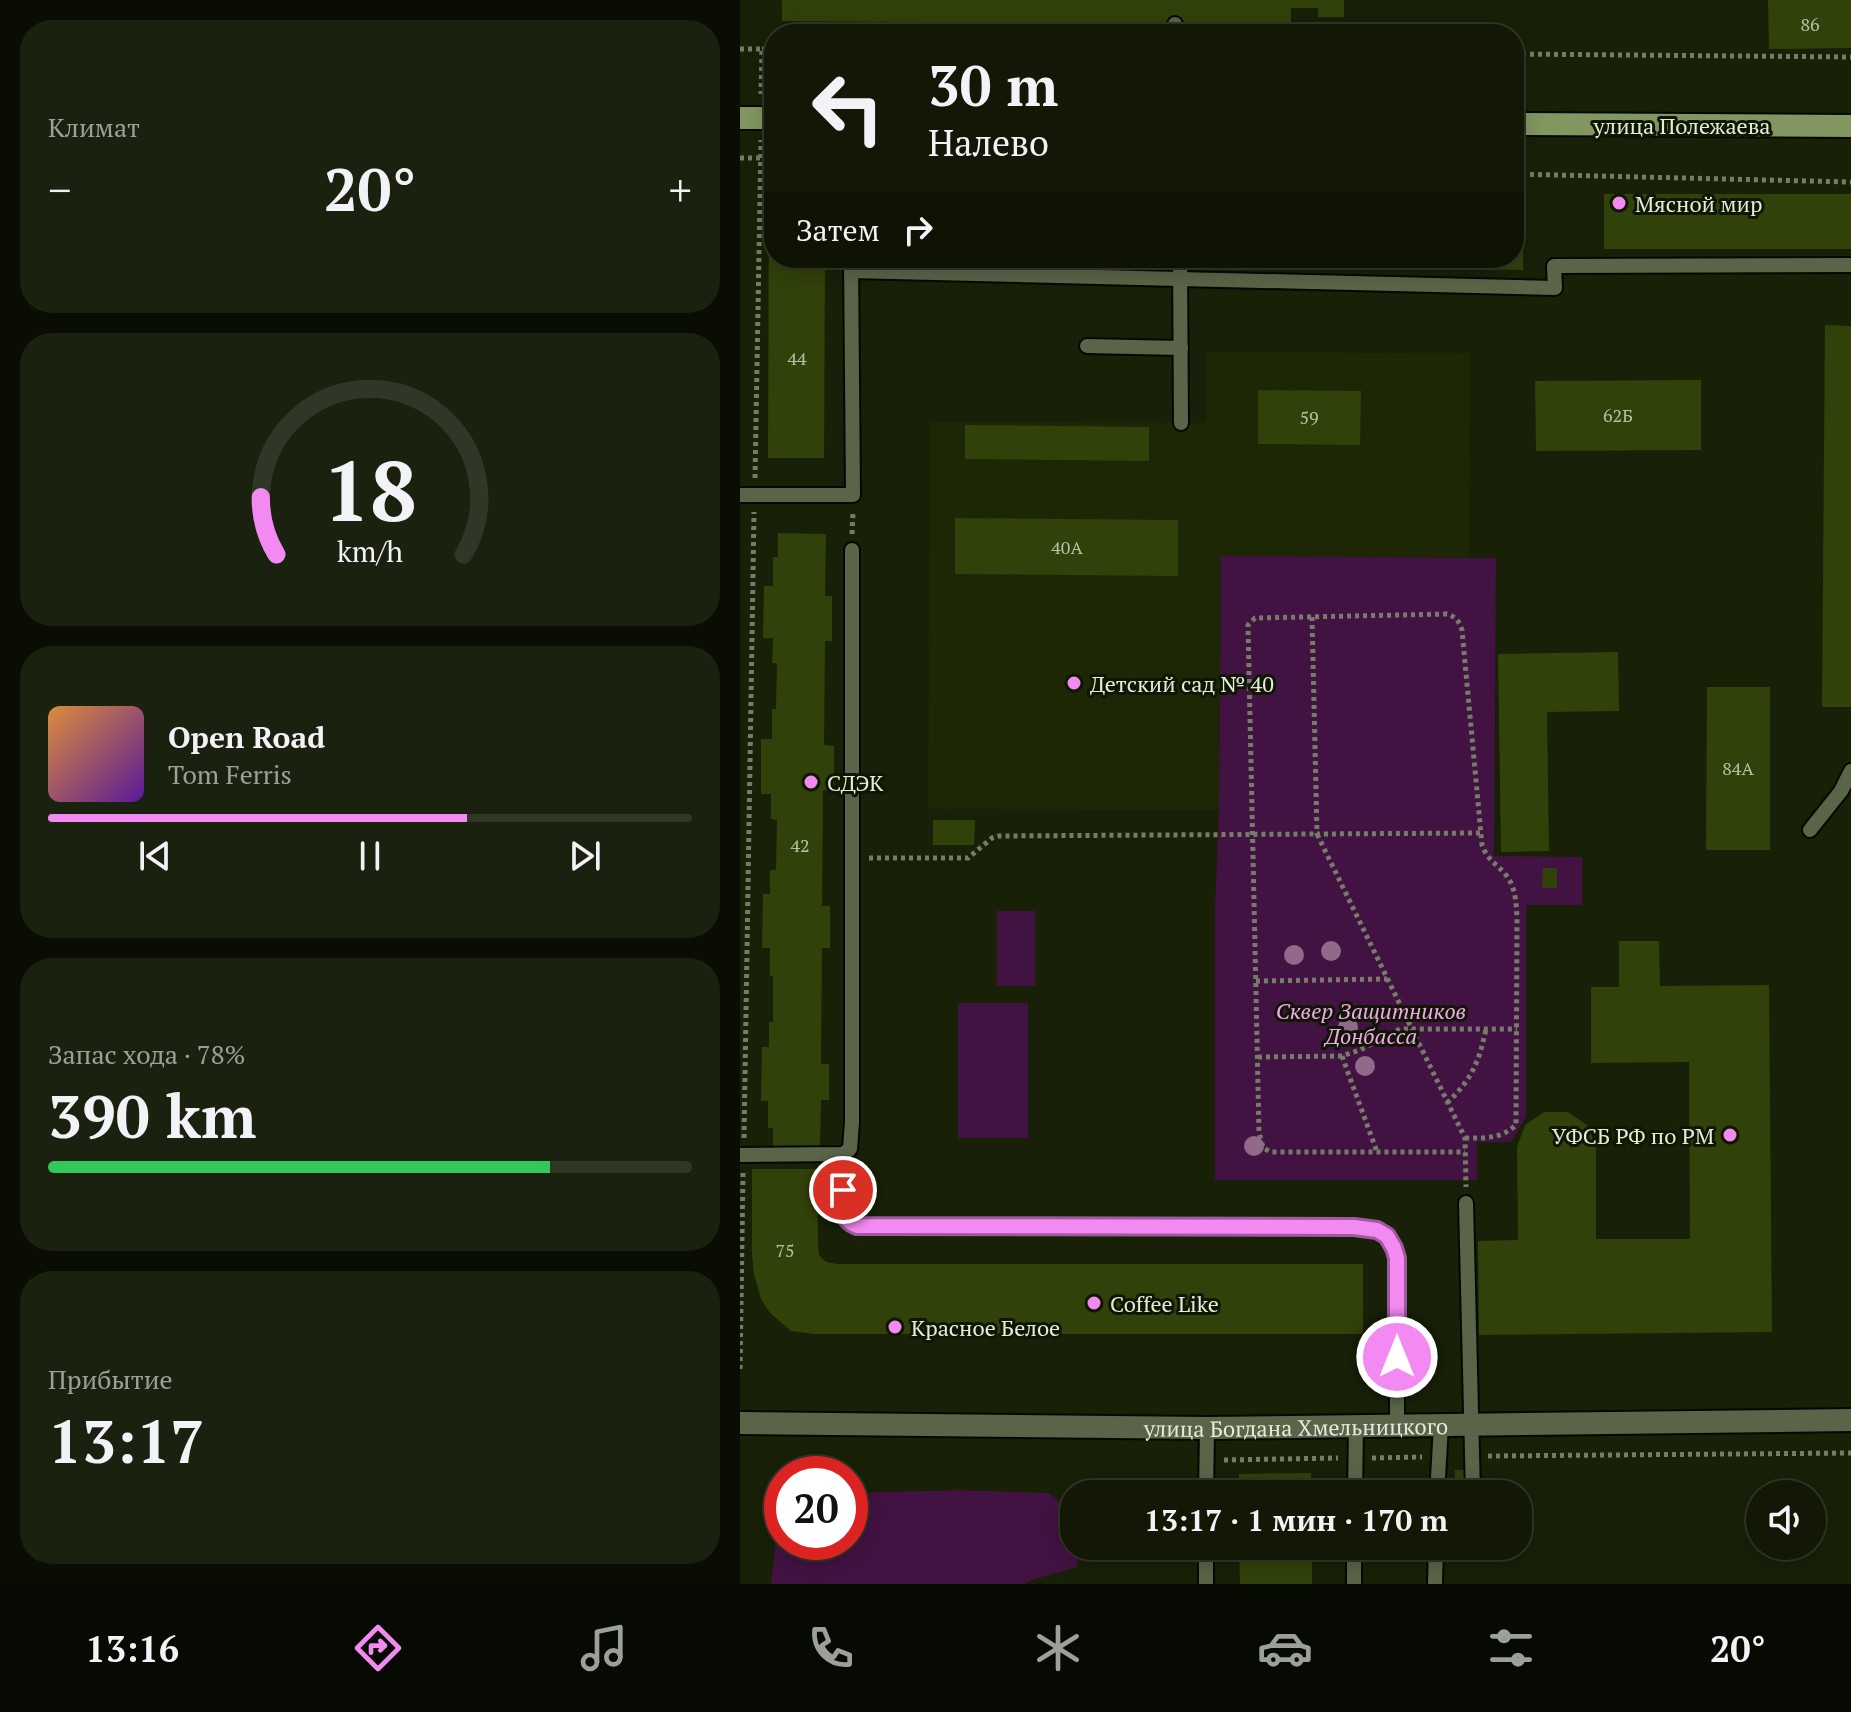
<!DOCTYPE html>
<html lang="ru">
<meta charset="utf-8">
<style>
body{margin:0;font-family:"PT Serif",serif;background:#1b210f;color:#f1f3f6;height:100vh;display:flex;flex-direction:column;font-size:30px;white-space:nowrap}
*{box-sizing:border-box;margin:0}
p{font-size:26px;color:#9ca09a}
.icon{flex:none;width:44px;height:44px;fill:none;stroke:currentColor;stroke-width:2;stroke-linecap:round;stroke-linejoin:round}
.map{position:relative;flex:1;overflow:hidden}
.panel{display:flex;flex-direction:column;gap:20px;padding:20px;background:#0a0d03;width:740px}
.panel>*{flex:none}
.hud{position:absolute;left:24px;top:24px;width:760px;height:244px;border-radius:32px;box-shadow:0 4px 20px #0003,0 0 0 2px #313727;background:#121805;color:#f1f3f6;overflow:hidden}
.controls{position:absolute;left:1006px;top:1480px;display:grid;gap:16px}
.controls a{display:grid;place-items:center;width:80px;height:80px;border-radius:50%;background:#121805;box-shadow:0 4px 20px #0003,0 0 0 2px #313727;font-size:40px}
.speed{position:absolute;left:24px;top:1456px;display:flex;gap:16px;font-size:40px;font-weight:700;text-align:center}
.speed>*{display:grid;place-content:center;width:104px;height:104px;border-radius:50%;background:#121805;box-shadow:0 4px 20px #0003,0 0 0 2px #313727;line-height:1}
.speed .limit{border:12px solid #d22;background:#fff;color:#111}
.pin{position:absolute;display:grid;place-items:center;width:68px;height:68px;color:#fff;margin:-34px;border:4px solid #fff;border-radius:50%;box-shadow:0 2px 8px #0007}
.me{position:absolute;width:88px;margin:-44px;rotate:0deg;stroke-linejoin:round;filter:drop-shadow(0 0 6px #0008)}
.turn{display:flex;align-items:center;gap:28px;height:168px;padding:0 32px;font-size:36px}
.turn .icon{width:104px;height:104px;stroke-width:2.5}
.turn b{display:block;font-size:56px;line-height:68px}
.then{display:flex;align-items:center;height:76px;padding:0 32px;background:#0003;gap:16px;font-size:30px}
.big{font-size:60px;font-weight:800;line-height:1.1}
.panel .tile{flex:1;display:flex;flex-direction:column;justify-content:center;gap:12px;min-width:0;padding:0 28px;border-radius:32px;background:#1b210f}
.panel .dial{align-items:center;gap:0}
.dial svg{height:208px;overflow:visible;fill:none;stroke:#313727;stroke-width:7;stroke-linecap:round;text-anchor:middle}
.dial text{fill:#f1f3f6;stroke:none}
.song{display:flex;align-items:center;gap:24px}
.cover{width:96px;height:96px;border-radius:12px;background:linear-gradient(135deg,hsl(30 70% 55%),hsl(270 70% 35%))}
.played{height:8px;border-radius:4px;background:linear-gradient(90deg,#f38af1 65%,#313727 65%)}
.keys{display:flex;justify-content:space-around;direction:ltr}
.heat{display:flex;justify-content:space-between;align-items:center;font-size:44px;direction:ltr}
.charge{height:12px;border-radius:6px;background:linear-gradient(90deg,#34c759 78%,#313727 0)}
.trip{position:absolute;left:320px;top:1480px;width:472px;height:80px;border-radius:32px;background:#121805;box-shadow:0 4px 20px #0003,0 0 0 2px #313727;font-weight:800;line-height:80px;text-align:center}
.menu{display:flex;height:128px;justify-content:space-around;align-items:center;background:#070a02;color:#9ca09a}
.menu .icon{width:56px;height:56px}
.menu .active{color:#f38af1}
.menu b{font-size:36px;color:#f1f3f6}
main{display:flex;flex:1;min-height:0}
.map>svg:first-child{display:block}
</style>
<main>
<section class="panel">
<div class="tile"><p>Климат</p>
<div class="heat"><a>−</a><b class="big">20°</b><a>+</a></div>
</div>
<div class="tile dial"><svg viewBox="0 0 100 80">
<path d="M14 69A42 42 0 1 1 86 69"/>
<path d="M14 69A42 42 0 0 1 8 47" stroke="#f38af1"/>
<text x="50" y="56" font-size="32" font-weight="700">18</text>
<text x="50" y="72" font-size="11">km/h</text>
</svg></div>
<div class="tile">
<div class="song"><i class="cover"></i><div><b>Open Road</b><p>Tom Ferris</p></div></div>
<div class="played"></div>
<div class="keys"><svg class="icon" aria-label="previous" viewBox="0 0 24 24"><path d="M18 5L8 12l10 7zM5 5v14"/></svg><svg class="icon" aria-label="pause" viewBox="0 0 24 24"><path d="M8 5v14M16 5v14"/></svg><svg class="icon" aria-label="next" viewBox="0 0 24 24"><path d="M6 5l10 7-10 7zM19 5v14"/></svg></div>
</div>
<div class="tile"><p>Запас хода · 78%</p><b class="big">390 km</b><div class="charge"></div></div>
<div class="tile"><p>Прибытие</p><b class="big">13:17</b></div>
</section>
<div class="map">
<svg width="1111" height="1584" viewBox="0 0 1111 1584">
<rect width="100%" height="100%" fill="#182007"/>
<path fill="#1d2706" d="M 467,352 L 730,353 L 729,557 L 481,557 L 479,810 L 188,809 L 190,422 L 466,423 Z"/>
<g fill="#421242">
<path d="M 481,556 L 756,558 L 754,856 L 842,857 L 842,905 L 786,905 L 786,1117 L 771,1142 L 737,1142 L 737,1180 L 475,1180 L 475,908 L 479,810 Z"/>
<rect x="257" y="911" width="38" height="75"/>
<rect x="218" y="1003" width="70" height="135"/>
<path d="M 219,1490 L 309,1493 L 334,1514 L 334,1546 L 339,1546 L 337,1567 L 291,1580 L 285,1584 L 31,1584 L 37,1533 L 42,1529 L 42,1542 L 110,1542 L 110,1493 Z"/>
</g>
<g fill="#31410a">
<path d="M 42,0 L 604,0 L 604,17 L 578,17 L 578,8 L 551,8 L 551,34 L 496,34 L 496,28 L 472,28 L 472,24 L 42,21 Z"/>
<path d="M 1028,0 L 1111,0 L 1111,48 L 1029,49 Z"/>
<path d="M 29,185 L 34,185 L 34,258 L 85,258 L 84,458 L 28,458 Z"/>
<rect x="864" y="194" width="247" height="55"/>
<path d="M 774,213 L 783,213 L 783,270 L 493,265 L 493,258 L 774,258 Z"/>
<path d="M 1085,325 L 1111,326 L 1111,707 L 1082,707 Z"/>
<path d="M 961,380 L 961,450 L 796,451 L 795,381 Z"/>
<path d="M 518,390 L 621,391 L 620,445 L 518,444 Z"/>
<path d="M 225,425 L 409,427 L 409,461 L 225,459 Z"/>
<path d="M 215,518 L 438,520 L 438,576 L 215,574 Z"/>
<path d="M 38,533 L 86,534 L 85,596 L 92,596 L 92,641 L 85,641 L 84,745 L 94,746 L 94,790 L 83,790 L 82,906 L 90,906 L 90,948 L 82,948 L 81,1064 L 89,1064 L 89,1100 L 81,1100 L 80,1148 L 33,1147 L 33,1128 L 28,1128 L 28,1101 L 21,1101 L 22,1047 L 29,1047 L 29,1022 L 33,1022 L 33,976 L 30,976 L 30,948 L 22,948 L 23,894 L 30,894 L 30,870 L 36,870 L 37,820 L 31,819 L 31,794 L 21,794 L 21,739 L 32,739 L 32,709 L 36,709 L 37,663 L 32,663 L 33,638 L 23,638 L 24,586 L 33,586 L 33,557 L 38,557 Z"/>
<path d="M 878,652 L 879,711 L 807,712 L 809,851 L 761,852 L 758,654 Z"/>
<path d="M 967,687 L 1030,687 L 1030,850 L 966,850 Z"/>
<path d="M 193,820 L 235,820 L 234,845 L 193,845 Z"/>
<path d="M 803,868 L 817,868 L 817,888 L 802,888 Z"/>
<path d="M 879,941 L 919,941 L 920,986 L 1029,985 L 1032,1332 L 739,1335 L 738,1241 L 778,1240 L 777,1147 L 785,1125 L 804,1112 L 828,1112 L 847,1125 L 856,1146 L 856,1239 L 950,1239 L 949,1062 L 851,1063 L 851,987 L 879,987 Z"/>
<path d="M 12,1169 L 77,1169 L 78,1246 L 79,1255 L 86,1262 L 97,1264 L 623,1264 L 623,1334 L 74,1334 L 51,1331 L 30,1313 L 21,1299 L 14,1274 L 12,1256 Z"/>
<path d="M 715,1470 L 731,1470 L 730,1490 L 715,1490 Z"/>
<path d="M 571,1473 L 572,1494 L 499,1494 L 499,1474 Z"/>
<path d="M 499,1546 L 572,1546 L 572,1584 L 500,1584 Z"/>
</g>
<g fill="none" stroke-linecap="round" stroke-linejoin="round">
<defs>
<g id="service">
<path d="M 435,34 L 435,24"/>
<path d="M 440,258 L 441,423"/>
<path d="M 111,271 L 815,288 L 814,266 L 1111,265"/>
<path d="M 347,346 L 441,348"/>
<path d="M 0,495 L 113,495 L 111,258"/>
<path d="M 1070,830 L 1101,791 L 1111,771"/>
<path d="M 0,1155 L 103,1154 L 110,1149 L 112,1122 L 112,550"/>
<path d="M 103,1190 C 103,1205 100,1220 117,1226 L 614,1227 C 639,1229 649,1232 657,1258 L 657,1426"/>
<path d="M 726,1203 L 733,1494"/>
<path d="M 466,1494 L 467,1428"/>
<path d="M 615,1494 L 616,1426"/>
<path d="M 697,1494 L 701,1426"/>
<path d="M 466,1584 L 466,1546"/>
<path d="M 614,1584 L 614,1546"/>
<path d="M 695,1584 L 696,1546"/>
</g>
<g id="minor">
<path id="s1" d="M 0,1423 L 467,1428 L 1111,1420"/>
</g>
<g id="primary">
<path d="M 0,118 L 34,118"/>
<path d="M 774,124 L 1111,126"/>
</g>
</defs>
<use href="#service" stroke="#040900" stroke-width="18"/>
<use href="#minor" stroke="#040900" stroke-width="26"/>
<use href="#primary" stroke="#040900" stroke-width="26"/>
<g stroke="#757d68" stroke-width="5" stroke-dasharray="4 4" stroke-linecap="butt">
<path d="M 0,49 L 22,49 L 21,94"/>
<path d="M 22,49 L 34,49"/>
<path d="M 774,54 L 1111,57"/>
<path d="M 0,158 L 34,158"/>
<path d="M 774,174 L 1111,182"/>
<path d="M 15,478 L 21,140"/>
<path d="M 112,534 L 113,512"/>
<path d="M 572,617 L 577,834 L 740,833"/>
<path d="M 129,858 L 228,858 L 252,838 L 259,836 L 577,834 L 725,1138 L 726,1187"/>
<path d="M 516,981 L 647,979"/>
<path d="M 602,1056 L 637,1152"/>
<path d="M 518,1057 L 602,1056 L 620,1050 L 660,1029 L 777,1029"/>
<path d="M 707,1103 C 732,1079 739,1062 746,1029"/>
<path d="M 4,1138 L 14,512"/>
<path d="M 725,1138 C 745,1138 761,1139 776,1125 L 777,918 C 776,903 776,888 766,875 C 756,863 748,861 742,845 L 722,630 C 719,621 716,617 707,614 L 515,618 L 508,625 L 519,1132 L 523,1148 L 531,1152 L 725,1152"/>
<path d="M 0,1369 L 3,1172"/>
<path d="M 748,1456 L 1111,1453"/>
<path d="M 632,1458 L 682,1457"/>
<path d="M 484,1460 L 598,1458"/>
</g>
<use href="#service" stroke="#596448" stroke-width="14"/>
<use href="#minor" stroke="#596448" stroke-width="22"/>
<use href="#primary" stroke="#829661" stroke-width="22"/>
</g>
<g fill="#906a88">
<circle cx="591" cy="951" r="10"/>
<circle cx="554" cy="955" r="10"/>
<circle cx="608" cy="1027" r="10"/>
<circle cx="625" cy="1066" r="10"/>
<circle cx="514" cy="1146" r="10"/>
</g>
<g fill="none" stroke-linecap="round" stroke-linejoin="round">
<defs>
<path id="route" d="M 103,1190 C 103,1205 100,1220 117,1226 L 614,1227 L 637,1230 L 647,1236 L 654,1248 L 657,1258 L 657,1357"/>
</defs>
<use href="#route" stroke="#9e5a9d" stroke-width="20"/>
<use href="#route" stroke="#f38af1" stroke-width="14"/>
</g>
<g fill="#f38af1" stroke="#0f1601" stroke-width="3">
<circle cx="879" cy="203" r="8"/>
<circle cx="334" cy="683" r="8"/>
<circle cx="71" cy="782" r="8"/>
<circle cx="990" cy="1135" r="8"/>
<circle cx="354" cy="1303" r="8"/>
<circle cx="155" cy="1327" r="8"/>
</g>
<g text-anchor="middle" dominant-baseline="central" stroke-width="6" stroke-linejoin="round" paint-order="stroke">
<g font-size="18" fill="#b7c0a7">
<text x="1070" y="24">86</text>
<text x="57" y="358">44</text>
<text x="878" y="415">62Б</text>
<text x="569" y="417">59</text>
<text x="327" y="547">40А</text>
<text x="998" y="768">84А</text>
<text x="60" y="845">42</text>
<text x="45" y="1250">75</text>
</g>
<g font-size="22" fill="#e4ebdb" stroke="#0f1601">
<text x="942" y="125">улица Полежаева</text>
<text stroke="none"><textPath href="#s1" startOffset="556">улица Богдана Хмельницкого</textPath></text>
</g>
<g font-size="22" fill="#e4ebdb" stroke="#0f1601" text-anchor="start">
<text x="895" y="203">Мясной мир</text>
<text x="350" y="683">Детский сад № 40</text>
<text x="87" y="782">СДЭК</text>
<text x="974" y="1135" text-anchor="end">УФСБ РФ по РМ</text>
<text x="370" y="1303">Coffee Like</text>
<text x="171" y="1327">Красное Белое</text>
</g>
<g font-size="22" font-style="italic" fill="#f3a7f1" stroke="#0f1601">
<text x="631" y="1010">Сквер Защитников<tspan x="631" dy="25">Донбасса</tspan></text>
</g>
</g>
</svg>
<div class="controls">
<a><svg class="icon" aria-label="sound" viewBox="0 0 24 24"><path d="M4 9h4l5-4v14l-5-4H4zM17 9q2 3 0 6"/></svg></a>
</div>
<div class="speed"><div class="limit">20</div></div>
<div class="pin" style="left:103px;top:1190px;background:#d93025"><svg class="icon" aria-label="arrive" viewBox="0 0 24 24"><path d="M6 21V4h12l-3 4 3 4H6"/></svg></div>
<svg class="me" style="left:657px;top:1357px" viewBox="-20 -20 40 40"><circle r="17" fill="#f38af1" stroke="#fff" stroke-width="3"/><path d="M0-11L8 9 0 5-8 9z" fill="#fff"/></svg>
<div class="trip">13:17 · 1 мин · 170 m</div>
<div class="hud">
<div class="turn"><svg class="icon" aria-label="left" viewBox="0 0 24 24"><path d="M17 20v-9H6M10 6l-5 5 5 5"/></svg><div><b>30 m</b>Налево</div></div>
<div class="then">Затем<svg class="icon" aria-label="right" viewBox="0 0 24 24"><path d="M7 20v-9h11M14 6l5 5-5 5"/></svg></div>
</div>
</div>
</main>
<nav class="menu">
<b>13:16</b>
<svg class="icon active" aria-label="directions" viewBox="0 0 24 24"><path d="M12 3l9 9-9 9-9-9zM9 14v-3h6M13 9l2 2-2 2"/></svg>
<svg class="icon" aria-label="music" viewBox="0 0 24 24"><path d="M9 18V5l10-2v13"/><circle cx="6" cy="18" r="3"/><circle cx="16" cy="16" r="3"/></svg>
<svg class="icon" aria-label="phone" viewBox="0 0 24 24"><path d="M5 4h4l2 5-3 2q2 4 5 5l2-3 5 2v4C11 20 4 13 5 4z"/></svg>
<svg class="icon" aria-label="climate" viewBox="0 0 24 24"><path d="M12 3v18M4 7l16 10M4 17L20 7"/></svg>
<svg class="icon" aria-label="car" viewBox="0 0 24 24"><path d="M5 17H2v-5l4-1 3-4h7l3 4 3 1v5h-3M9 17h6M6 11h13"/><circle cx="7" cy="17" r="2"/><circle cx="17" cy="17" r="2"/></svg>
<svg class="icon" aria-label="filters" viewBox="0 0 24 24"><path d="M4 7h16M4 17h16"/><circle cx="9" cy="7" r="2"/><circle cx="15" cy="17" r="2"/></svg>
<b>20°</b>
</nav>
